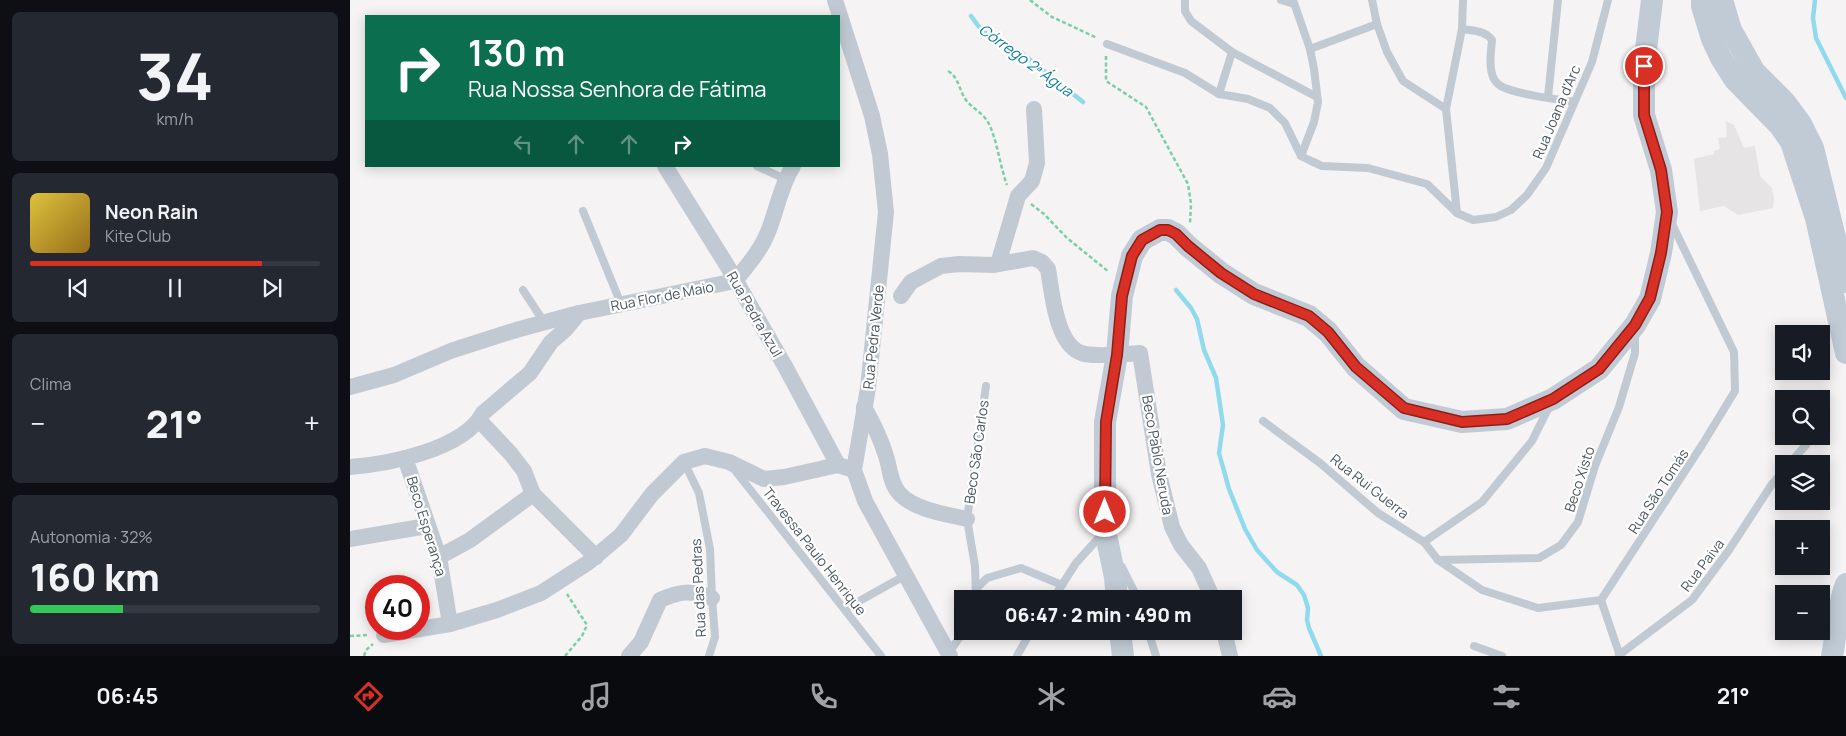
<!DOCTYPE html>
<html lang="pt">
<meta charset="utf-8">
<style>
body{margin:0;font-family:Manrope,sans-serif;background:#242831;color:#f1f3f6;height:100vh;display:flex;flex-direction:column;font-size:19px;white-space:nowrap}
*{box-sizing:border-box;margin:0}
p{font-size:16px;color:#9ea1a6}
.icon{flex:none;width:28px;height:28px;fill:none;stroke:currentColor;stroke-width:2;stroke-linecap:round;stroke-linejoin:round}
.map{position:relative;flex:1;overflow:hidden}
.drawer{display:flex;flex-direction:column;gap:12px;padding:12px;background:#0d0f14;width:350px}
.drawer>*{flex:none}
.hud{position:absolute;left:15px;top:15px;width:475px;height:152px;border-radius:0px;box-shadow:0 2px 12px #0003;background:#0b6e4f;color:#fff;overflow:hidden}
.fabs{position:absolute;left:1425px;top:325px;display:grid;gap:10px}
.fabs a{display:grid;place-items:center;width:55px;height:55px;border-radius:0px;background:#171b24;box-shadow:0 2px 12px #0003;font-size:25px}
.speed{position:absolute;left:15px;top:575px;display:flex;gap:10px;font-size:25px;font-weight:700;text-align:center}
.speed>*{display:grid;place-content:center;width:65px;height:65px;border-radius:50%;background:#171b24;box-shadow:0 2px 12px #0003;line-height:1}
.speed .limit{border:8px solid #d22;background:#fff;color:#111}
.pin{position:absolute;display:grid;place-items:center;width:42px;height:42px;color:#fff;margin:-21px;border:2px solid #fff;border-radius:50%;box-shadow:0 1px 5px #0007}
.me{position:absolute;width:55px;margin:-28px;rotate:0deg;stroke-linejoin:round;filter:drop-shadow(0 0 4px #0008)}
.turn{display:flex;align-items:center;gap:18px;height:105px;padding:0 20px;font-size:22px}
.turn .icon{width:65px;height:65px;stroke-width:2.5}
.turn b{display:block;font-size:35px;line-height:42px}
.lanes{display:flex;align-items:center;height:48px;padding:0 20px;background:#0003;justify-content:center;gap:25px;direction:ltr}
.lanes .off{opacity:.35}
.big{font-size:38px;font-weight:800;line-height:1.1}
.drawer .tile{flex:1;display:flex;flex-direction:column;justify-content:center;gap:8px;min-width:0;padding:0 18px;border-radius:8px;background:#242831}
.drawer .dial{align-items:center;gap:0}
.dial b{font-size:65px;line-height:1}
.song{display:flex;align-items:center;gap:15px}
.cover{width:60px;height:60px;border-radius:8px;background:linear-gradient(135deg,hsl(50 70% 55%),hsl(40 70% 35%))}
.played{height:5px;border-radius:2px;background:linear-gradient(90deg,#d93025 80%,#363941 80%)}
.keys{display:flex;justify-content:space-around;direction:ltr}
.heat{display:flex;justify-content:space-between;align-items:center;font-size:28px;direction:ltr}
.charge{height:8px;border-radius:4px;background:linear-gradient(90deg,#34c759 32%,#363941 0)}
.trip{position:absolute;left:604px;top:590px;width:288px;height:50px;border-radius:0px;background:#171b24;box-shadow:0 2px 12px #0003;font-weight:800;line-height:50px;text-align:center}
.dock{display:flex;height:80px;justify-content:space-around;align-items:center;background:#090b0e;color:#9ea1a6}
.dock .icon{width:35px;height:35px}
.dock .active{color:#d93025}
.dock b{font-size:22px;color:#f1f3f6}
main{display:flex;flex:1;min-height:0}
.map>svg:first-child{display:block}
</style>
<main>
<section class="drawer">
<div class="tile dial"><b>34</b><p>km/h</p></div>
<div class="tile">
<div class="song"><i class="cover"></i><div><b>Neon Rain</b><p>Kite Club</p></div></div>
<div class="played"></div>
<div class="keys"><svg class="icon" aria-label="previous" viewBox="0 0 24 24"><path d="M18 5L8 12l10 7zM5 5v14"/></svg><svg class="icon" aria-label="pause" viewBox="0 0 24 24"><path d="M8 5v14M16 5v14"/></svg><svg class="icon" aria-label="next" viewBox="0 0 24 24"><path d="M6 5l10 7-10 7zM19 5v14"/></svg></div>
</div>
<div class="tile"><p>Clima</p>
<div class="heat"><a>−</a><b class="big">21°</b><a>+</a></div>
</div>
<div class="tile"><p>Autonomia · 32%</p><b class="big">160 km</b><div class="charge"></div></div>
</section>
<div class="map">
<svg width="1496" height="656" viewBox="0 0 1496 656">
<rect width="100%" height="100%" fill="#f5f3f3"/>
<path fill="#e6e4e5" d="M 1376,121 L 1384,125 L 1394,148 L 1405,146 L 1410,176 L 1422,188 L 1424,198 L 1423,208 L 1388,215 L 1374,206 L 1350,211 L 1344,159 L 1364,154 L 1364,151 L 1370,149 L 1368,138 L 1377,137 Z"/>
<g fill="none" stroke-linecap="round" stroke-linejoin="round">
<g stroke="#90daee" stroke-width="4.5">
<path d="M 1465,0 L 1463,18 L 1466,38 L 1496,98"/>
<path d="M 621,16 L 632,31 L 674,55 L 733,102"/>
<path d="M 826,290 L 841,308 L 847,319 L 854,350 L 866,378 L 873,425 L 869,453 L 879,489 L 895,529 L 907,550 L 927,572 L 947,585 L 954,595 L 958,608 L 957,620 L 959,628 L 971,656"/>
</g>
<g stroke="#7ad0a6" stroke-width="2.5" stroke-dasharray="4 2.5" stroke-linecap="butt">
<path d="M 680,0 L 702,17 L 747,38"/>
<path d="M 756,56 L 756,81 L 796,107 L 838,184 L 841,204 L 840,223"/>
<path d="M 598,71 C 608,77 609,88 614,97 C 620,108 634,112 640,126 C 648,145 650,166 657,185"/>
<path d="M 681,204 L 694,214 L 717,238 L 759,272"/>
<path d="M 0,636 L 18,635"/>
<path d="M 14,656 L 16,650 L 23,644"/>
<path d="M 215,656 L 232,636 L 237,625 L 217,594"/>
</g>
<g stroke="#c1cad2" stroke-width="8">
<path d="M 835,0 L 835,11 L 841,21 L 882,52 L 967,97"/>
<path d="M 931,0 L 944,4"/>
<path d="M 943,0 L 960,49 L 964,69 L 968,102 L 964,122 L 951,156"/>
<path d="M 1022,0 L 1027,24 L 1037,52 L 1053,81 L 1096,109 L 1107,213"/>
<path d="M 1112,29 C 1123,31 1135,30 1142,40 C 1141,52 1137,75 1148,84 C 1159,94 1207,99 1223,102"/>
<path d="M 757,44 L 835,73 L 869,94 L 898,99 L 920,108 L 935,123 L 951,156 L 959,160 L 972,166 L 1018,168 L 1077,184 L 1107,213 L 1123,220 L 1146,217 L 1161,210 L 1177,195 L 1196,168 L 1242,62 L 1258,0"/>
<path d="M 960,49 L 1027,24"/>
<path d="M 869,94 L 882,52"/>
<path d="M 1198,97 L 1208,0"/>
<path d="M 1096,109 L 1112,29 L 1113,0"/>
<path d="M 407,166 L 435,179"/>
<path d="M 233,211 L 271,304"/>
<path d="M 173,290 L 194,322"/>
<path d="M 913,421 L 970,463 L 1028,513 L 1074,542 L 1132,502 L 1182,441 L 1199,407"/>
<path d="M 334,462 L 349,493 L 360,549 L 362,598 L 365,637 L 359,656"/>
<path d="M 1439,464 L 1456,445"/>
<path d="M 384,469 L 531,656"/>
<path d="M 1074,542 L 1088,560 L 1132,590 L 1188,608 L 1251,600 L 1352,445 L 1385,391 L 1384,352 L 1321,222"/>
<path d="M 1088,560 L 1189,558 L 1211,545 L 1228,522 L 1245,466 L 1269,407 L 1285,353 L 1285,334"/>
<path d="M 772,567 L 788,599"/>
<path d="M 626,589 L 637,578 L 671,568 L 712,585"/>
<path d="M 626,599 L 625,566 L 617,519 L 636,386"/>
<path d="M 703,599 L 726,563 L 753,533"/>
<path d="M 1251,600 L 1270,656"/>
<path d="M 495,609 L 556,575"/>
<path d="M 798,631 L 806,656"/>
<path d="M 1124,646 L 1152,656"/>
<path d="M 598,654 L 614,631"/>
<path d="M 1269,655 L 1342,600 L 1379,550 L 1422,484 L 1434,470"/>
<path d="M 667,656 L 681,631"/>
</g>
<g stroke="#c1cad2" stroke-width="16">
<path d="M 485,0 L 522,116 L 530,154 L 536,212 L 518,388 L 504,470 L 515,501 L 600,656"/>
<path d="M 315,166 L 378,267 L 436,368 L 488,465"/>
<path d="M 648,264 L 668,196 L 682,181 L 687,163 L 684,109"/>
<path d="M 551,296 L 561,282 L 591,266 L 609,264 L 644,265 L 683,258 L 692,262 L 698,269 C 702,292 706,349 735,354 C 753,357 772,354 790,353 L 809,474 L 822,527 L 831,545 L 849,568 L 863,599"/>
<path d="M 0,387 L 44,375 L 103,350 L 166,330 L 229,313 L 385,281 C 397,266 411,250 418,232 C 427,210 430,187 443,166"/>
<path d="M 514,407 C 523,423 531,439 536,456 C 540,468 540,483 549,493 C 564,510 596,514 617,519"/>
<path d="M 129,420 L 161,454 L 174,471 L 183,494 L 246,557"/>
<path d="M 55,458 L 89,557 L 100,624"/>
<path d="M 0,467 C 38,464 113,450 133,413 L 180,373 L 201,342 L 215,330 L 229,313"/>
<path d="M 0,539 L 77,526"/>
<path d="M 89,557 L 120,540 L 183,494"/>
<path d="M 874,631 L 880,656"/>
<path d="M 34,635 L 100,624 L 147,610 L 191,593 L 239,562 L 271,535 L 302,494 L 334,462 L 355,456 L 379,462 L 414,479 L 434,477 L 488,465 L 504,470"/>
<path d="M 279,656 L 291,642 L 310,600 C 330,591 341,590 362,598"/>
</g>
<g stroke="#c1cbd6" stroke-width="22">
<path d="M 1352,0 L 1352,6 L 1362,39 L 1371,58 L 1385,80 L 1430,126 L 1441,142 L 1466,218 L 1496,353"/>
<path d="M 1372,0 L 1381,30 L 1404,71 L 1435,102 L 1451,124 L 1463,148 L 1496,282"/>
<path d="M 767,599 L 765,577 L 755,530 L 755,422 L 767,355 L 772,296 L 782,256 L 792,240 L 810,230 L 818,230 L 826,234 L 838,246 L 871,273 L 904,294 L 959,316 L 978,332 L 1006,367 L 1054,409 L 1112,422 L 1157,419 L 1203,399 L 1249,369 L 1285,325 L 1300,299 L 1311,253 L 1317,212 L 1311,170 L 1294,115 L 1294,66 L 1302,0"/>
<path d="M 770,631 L 773,656"/>
<path d="M 1482,656 C 1487,632 1487,607 1496,584"/>
</g>
</g>
<g fill="none" stroke-linecap="round" stroke-linejoin="round">
<defs>
<path id="route" d="M 755,512 L 756,422 L 767,355 L 772,296 L 782,256 L 792,240 L 810,230 L 818,230 L 826,234 L 838,246 L 871,273 L 904,294 L 959,316 L 978,332 L 1006,367 L 1054,408 L 1112,422 L 1157,419 L 1203,399 L 1249,369 L 1285,325 L 1300,298 L 1311,253 L 1317,212 L 1311,170 L 1294,115 L 1294,66"/>
</defs>
<use href="#route" stroke="#8d1f18" stroke-width="12"/>
<use href="#route" stroke="#d93025" stroke-width="9"/>
</g>
<g text-anchor="middle" dominant-baseline="central" stroke-width="4.5" stroke-linejoin="round" paint-order="stroke">
<g font-size="14" fill="#4a5661" stroke="#fff">
<text transform="translate(1206 112) rotate(-67)">Rua Joana d'Arc</text>
<text transform="translate(312 296) rotate(-11)">Rua Flor de Maio</text>
<text transform="translate(405 314) rotate(60)">Rua Pedra Azul</text>
<text transform="translate(523 337) rotate(-84)">Rua Pedra Verde</text>
<text transform="translate(626 452) rotate(-82)">Beco São Carlos</text>
<text transform="translate(808 455) rotate(80)">Beco Pablo Neruda</text>
<text transform="translate(1229 479) rotate(-72)">Beco Xisto</text>
<text transform="translate(1020 486) rotate(38)">Rua Rui Guerra</text>
<text transform="translate(1308 491) rotate(-57)">Rua São Tomás</text>
<text transform="translate(77 526) rotate(73)">Beco Esperança</text>
<text transform="translate(465 551) rotate(52)">Travessa Paulo Henrique</text>
<text transform="translate(1352 565) rotate(-53)">Rua Paiva</text>
<text transform="translate(348 588) rotate(-93)">Rua das Pedras</text>
</g>
<g font-size="15" font-style="italic" fill="#0c7c9b" stroke="#fff">
<text transform="translate(676 60) rotate(36)">Córrego 2ª Água</text>
</g>
</g>
</svg>
<div class="fabs">
<a><svg class="icon" aria-label="sound" viewBox="0 0 24 24"><path d="M4 9h4l5-4v14l-5-4H4zM17 9q2 3 0 6"/></svg></a>
<a><svg class="icon" aria-label="search" viewBox="0 0 24 24"><circle cx="10" cy="10" r="6"/><path d="M15 15l6 6"/></svg></a>
<a><svg class="icon" aria-label="layers" viewBox="0 0 24 24"><path d="M12 4l9 5-9 5-9-5zM3 14l9 5 9-5"/></svg></a>
<a>+</a>
<a>−</a>
</div>
<div class="speed"><div class="limit">40</div></div>
<div class="pin" style="left:1294px;top:66px;background:#d93025"><svg class="icon" aria-label="arrive" viewBox="0 0 24 24"><path d="M6 21V4h12l-3 4 3 4H6"/></svg></div>
<svg class="me" style="left:755px;top:512px" viewBox="-20 -20 40 40"><circle r="17" fill="#d93025" stroke="#fff" stroke-width="3"/><path d="M0-11L8 9 0 5-8 9z" fill="#fff"/></svg>
<div class="trip">06:47 · 2 min · 490 m</div>
<div class="hud">
<div class="turn"><svg class="icon" aria-label="right" viewBox="0 0 24 24"><path d="M7 20v-9h11M14 6l5 5-5 5"/></svg><div><b>130 m</b>Rua Nossa Senhora de Fátima</div></div>
<div class="lanes"><svg class="icon off" aria-label="left" viewBox="0 0 24 24"><path d="M17 20v-9H6M10 6l-5 5 5 5"/></svg><svg class="icon off" aria-label="ahead" viewBox="0 0 24 24"><path d="M12 20V5M6 11l6-6 6 6"/></svg><svg class="icon off" aria-label="ahead" viewBox="0 0 24 24"><path d="M12 20V5M6 11l6-6 6 6"/></svg><svg class="icon" aria-label="right" viewBox="0 0 24 24"><path d="M7 20v-9h11M14 6l5 5-5 5"/></svg></div>
</div>
</div>
</main>
<nav class="dock">
<b>06:45</b>
<svg class="icon active" aria-label="directions" viewBox="0 0 24 24"><path d="M12 3l9 9-9 9-9-9zM9 14v-3h6M13 9l2 2-2 2"/></svg>
<svg class="icon" aria-label="music" viewBox="0 0 24 24"><path d="M9 18V5l10-2v13"/><circle cx="6" cy="18" r="3"/><circle cx="16" cy="16" r="3"/></svg>
<svg class="icon" aria-label="phone" viewBox="0 0 24 24"><path d="M5 4h4l2 5-3 2q2 4 5 5l2-3 5 2v4C11 20 4 13 5 4z"/></svg>
<svg class="icon" aria-label="climate" viewBox="0 0 24 24"><path d="M12 3v18M4 7l16 10M4 17L20 7"/></svg>
<svg class="icon" aria-label="car" viewBox="0 0 24 24"><path d="M5 17H2v-5l4-1 3-4h7l3 4 3 1v5h-3M9 17h6M6 11h13"/><circle cx="7" cy="17" r="2"/><circle cx="17" cy="17" r="2"/></svg>
<svg class="icon" aria-label="filters" viewBox="0 0 24 24"><path d="M4 7h16M4 17h16"/><circle cx="9" cy="7" r="2"/><circle cx="15" cy="17" r="2"/></svg>
<b>21°</b>
</nav>
